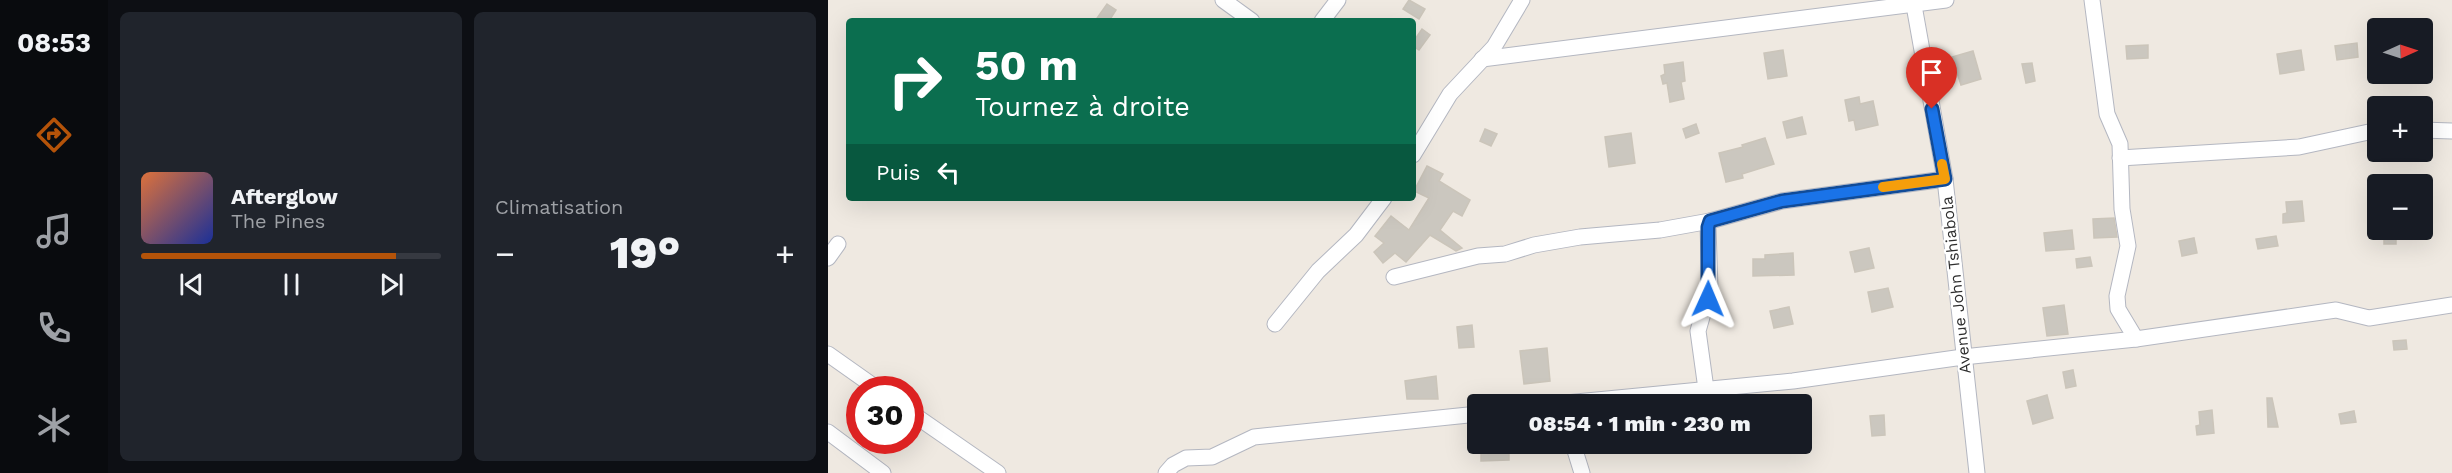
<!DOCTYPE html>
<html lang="fr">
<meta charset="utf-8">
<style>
body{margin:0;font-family:"Work Sans",sans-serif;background:#20242c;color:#f1f3f6;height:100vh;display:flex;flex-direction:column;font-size:22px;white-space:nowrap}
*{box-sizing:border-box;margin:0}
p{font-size:20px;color:#9ea1a6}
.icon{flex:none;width:33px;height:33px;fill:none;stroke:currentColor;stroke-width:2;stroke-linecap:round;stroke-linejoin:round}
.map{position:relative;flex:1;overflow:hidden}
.side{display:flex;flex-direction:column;gap:12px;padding:12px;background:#0d0f14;width:720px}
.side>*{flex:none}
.top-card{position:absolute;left:18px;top:18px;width:570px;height:183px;border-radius:6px;box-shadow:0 6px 24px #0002;background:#0b6e4f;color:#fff;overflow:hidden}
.needle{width:39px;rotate:87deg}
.tools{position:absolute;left:1539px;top:18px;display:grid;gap:12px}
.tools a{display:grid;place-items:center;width:66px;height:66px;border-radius:6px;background:#171b24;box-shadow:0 6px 24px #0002;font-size:30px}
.speed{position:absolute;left:18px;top:376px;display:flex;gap:12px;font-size:30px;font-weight:700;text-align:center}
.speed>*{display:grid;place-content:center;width:78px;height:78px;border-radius:50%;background:#171b24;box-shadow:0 6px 24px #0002;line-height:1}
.speed .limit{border:9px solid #d22;background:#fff;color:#111}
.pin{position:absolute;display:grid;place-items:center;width:51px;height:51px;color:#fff;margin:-62px -26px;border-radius:50% 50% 50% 0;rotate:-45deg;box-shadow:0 0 6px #0007}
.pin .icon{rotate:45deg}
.me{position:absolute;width:66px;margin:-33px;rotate:1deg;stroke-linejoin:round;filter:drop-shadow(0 0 4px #0008)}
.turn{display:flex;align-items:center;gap:21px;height:126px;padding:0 30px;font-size:27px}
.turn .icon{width:78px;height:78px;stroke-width:2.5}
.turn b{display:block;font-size:42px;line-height:51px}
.then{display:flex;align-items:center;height:57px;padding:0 30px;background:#0003;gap:12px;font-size:22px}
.big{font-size:45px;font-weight:800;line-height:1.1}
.side .card{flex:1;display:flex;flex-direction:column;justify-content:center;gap:9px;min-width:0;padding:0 21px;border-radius:9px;background:#20242c}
.song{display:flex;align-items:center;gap:18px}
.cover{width:72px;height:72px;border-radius:9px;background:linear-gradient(135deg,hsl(20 70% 55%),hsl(230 70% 35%))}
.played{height:6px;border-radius:3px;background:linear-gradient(90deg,#b45309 85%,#363941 85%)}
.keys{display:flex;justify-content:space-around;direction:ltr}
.heat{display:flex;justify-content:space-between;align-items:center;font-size:33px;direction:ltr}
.side .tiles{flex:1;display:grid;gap:12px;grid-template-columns:repeat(2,1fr)}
.trip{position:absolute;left:639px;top:394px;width:345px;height:60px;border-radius:6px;background:#171b24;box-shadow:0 6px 24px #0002;font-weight:800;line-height:60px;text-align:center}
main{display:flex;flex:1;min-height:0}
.tabs{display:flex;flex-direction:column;width:108px;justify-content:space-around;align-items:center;background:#090b0e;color:#9ea1a6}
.tabs .icon{width:42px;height:42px}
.tabs .current{color:#b45309}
.tabs b{font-size:27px;color:#f1f3f6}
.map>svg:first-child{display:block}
</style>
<main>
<nav class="tabs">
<b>08:53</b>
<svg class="icon current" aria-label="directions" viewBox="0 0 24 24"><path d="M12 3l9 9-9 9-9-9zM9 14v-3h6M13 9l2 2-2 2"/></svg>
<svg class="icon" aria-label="music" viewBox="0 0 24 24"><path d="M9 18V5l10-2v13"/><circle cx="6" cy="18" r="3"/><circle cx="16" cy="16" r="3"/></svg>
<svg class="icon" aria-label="phone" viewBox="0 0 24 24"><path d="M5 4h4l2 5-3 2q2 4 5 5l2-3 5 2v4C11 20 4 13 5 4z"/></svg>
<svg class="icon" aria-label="climate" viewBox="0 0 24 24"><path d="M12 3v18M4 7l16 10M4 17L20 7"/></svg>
</nav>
<section class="side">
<div class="tiles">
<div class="card">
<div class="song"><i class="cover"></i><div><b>Afterglow</b><p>The Pines</p></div></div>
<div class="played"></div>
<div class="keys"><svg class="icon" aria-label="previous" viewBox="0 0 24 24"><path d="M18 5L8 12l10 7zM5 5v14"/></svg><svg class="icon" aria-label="pause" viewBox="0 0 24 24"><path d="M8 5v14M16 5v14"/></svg><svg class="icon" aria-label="next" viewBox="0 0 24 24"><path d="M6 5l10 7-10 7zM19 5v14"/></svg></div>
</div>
<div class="card"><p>Climatisation</p>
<div class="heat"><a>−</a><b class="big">19°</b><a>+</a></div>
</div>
</div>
</section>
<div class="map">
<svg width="1624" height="473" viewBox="0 0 1624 473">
<rect width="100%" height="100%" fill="#efe9e1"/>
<g fill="#cbc7bf" stroke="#cbc5ba" stroke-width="1.5">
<path d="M 581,0 L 597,9 L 591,19 L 575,9 Z"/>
<path d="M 279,4 L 288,10 L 281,21 L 267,21 Z"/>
<path d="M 594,29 L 602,35 L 591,50 L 585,46 L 585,42 Z"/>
<path d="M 1529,43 L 1530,57 L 1509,60 L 1507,46 Z"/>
<path d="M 1320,45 L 1320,58 L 1299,59 L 1298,46 Z"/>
<path d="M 955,50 L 959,76 L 940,79 L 936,53 Z"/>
<path d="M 1473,50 L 1476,70 L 1452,74 L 1449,54 Z"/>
<path d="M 1145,51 L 1153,79 L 1133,85 L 1124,57 Z"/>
<path d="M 855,62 L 857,81 L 853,82 L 856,99 L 842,102 L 839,83 L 835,84 L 833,76 L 837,74 L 836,65 Z"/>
<path d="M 1204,63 L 1207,81 L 1198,83 L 1194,64 Z"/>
<path d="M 1031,97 L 1032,104 L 1045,101 L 1050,125 L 1028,130 L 1026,120 L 1021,121 L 1017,100 Z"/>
<path d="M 974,117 L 978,134 L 959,138 L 955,122 Z"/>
<path d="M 868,124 L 871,133 L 858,138 L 855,129 Z"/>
<path d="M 657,129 L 669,134 L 663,146 L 652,141 Z"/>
<path d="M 803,133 L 807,163 L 781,167 L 777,137 Z"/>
<path d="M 937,138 L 946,164 L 914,174 L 915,178 L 898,182 L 891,153 L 915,147 L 914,145 Z"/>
<path d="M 599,166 L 615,174 L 611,181 L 642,200 L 634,216 L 625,211 L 612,230 L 634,248 L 628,251 L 602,235 L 578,262 L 567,253 L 555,263 L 546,252 L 556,243 L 547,236 L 563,216 L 581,230 L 601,198 L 586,191 Z"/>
<path d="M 1474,201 L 1476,221 L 1455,223 L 1455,214 L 1459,213 L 1458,202 Z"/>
<path d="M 1286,218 L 1289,237 L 1266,238 L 1265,219 Z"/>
<path d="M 1244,230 L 1246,249 L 1218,251 L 1216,233 Z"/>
<rect x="1556" y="230" width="12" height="14"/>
<path d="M 1448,236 L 1450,246 L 1430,249 L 1428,239 Z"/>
<path d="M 1366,238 L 1369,253 L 1354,256 L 1351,241 Z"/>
<path d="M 1041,248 L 1046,268 L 1027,272 L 1022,252 Z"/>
<path d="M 965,253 L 966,275 L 925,276 L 925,259 L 937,259 L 937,255 Z"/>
<path d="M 1262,257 L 1264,266 L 1249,268 L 1248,259 Z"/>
<path d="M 1060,288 L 1065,307 L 1044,312 L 1040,292 Z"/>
<path d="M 1236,305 L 1240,334 L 1219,336 L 1215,308 Z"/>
<path d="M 961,307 L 965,324 L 946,328 L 942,311 Z"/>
<path d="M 644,325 L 646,347 L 631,348 L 629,327 Z"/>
<path d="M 1578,340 L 1579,349 L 1566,350 L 1565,341 Z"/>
<path d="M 719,348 L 722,381 L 696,384 L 692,351 Z"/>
<path d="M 1245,370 L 1248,386 L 1238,388 L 1235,372 Z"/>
<path d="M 608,376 L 610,399 L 579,399 L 577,381 Z"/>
<path d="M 1219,395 L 1225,418 L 1205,424 L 1199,401 Z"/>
<path d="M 1439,398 L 1444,398 L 1450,427 L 1440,427 Z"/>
<path d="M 1384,410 L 1386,433 L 1369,435 L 1368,426 L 1372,425 L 1371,412 Z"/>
<path d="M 1526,411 L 1528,422 L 1513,424 L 1511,414 Z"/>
<path d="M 1056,415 L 1057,435 L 1044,436 L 1042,416 Z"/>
<path d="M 653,444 L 681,444 L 681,460 L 653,461 Z"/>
</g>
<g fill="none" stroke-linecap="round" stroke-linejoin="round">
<defs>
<g id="minor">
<path d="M 395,0 L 424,21"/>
<path d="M 1085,0 L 1117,179 L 1149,473"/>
<path d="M 1264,0 L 1279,114 L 1292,144 L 1294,209 L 1300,246 L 1289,296 L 1290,309 L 1308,339"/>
<path d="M 494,21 L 510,0"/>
<path d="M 654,59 L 1118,0"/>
<path d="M 1594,130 L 1624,131"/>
<path d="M 585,155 L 622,94 L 666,47 L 694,0"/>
<path d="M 1292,158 L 1471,147 L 1550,130"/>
<path d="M 0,258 L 10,244"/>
<path d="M 566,277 L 650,256 L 677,254 L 706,245 L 752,237 L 832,230 L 882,221"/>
<path d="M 447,324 L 490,271 L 528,235 L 556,198"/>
<path d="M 0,354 L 51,390"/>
<path d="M 878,389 L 870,331 L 882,289 L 880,227 L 882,221 L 954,201 L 1117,179"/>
<path d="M 717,405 L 965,381 L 1135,357 L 1308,339 L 1508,310 L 1541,318 L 1624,305"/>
<path d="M 82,412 L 170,473"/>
<path d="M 0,432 L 55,473"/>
<path d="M 745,444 L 754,473"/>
<path d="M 338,473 L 345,465 L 358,458 L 384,457 L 426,437 L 650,414"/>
</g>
</defs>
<use href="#minor" stroke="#b4b7c1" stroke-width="17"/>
<use href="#minor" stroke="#fff" stroke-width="15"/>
</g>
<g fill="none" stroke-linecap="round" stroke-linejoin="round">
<defs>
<path id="route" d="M 880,299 L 880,227 L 882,221 L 954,201 L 1117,179 L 1104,109"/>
</defs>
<use href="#route" stroke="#114b97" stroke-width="15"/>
<use href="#route" stroke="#1a73e8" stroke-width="10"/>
<path stroke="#f59e0b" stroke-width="10" d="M 1055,187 L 1117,179 L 1114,164"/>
</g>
<g text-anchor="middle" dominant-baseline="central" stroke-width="4.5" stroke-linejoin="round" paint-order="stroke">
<g font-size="16" fill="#2e2e2e" stroke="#fff">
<text transform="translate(1128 285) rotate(-96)">Avenue John Tshiabola</text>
</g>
</g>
</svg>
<div class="tools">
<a><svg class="needle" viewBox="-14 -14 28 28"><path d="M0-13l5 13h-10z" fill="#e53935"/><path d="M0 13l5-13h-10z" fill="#9ea1a6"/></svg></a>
<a>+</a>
<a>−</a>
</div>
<div class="speed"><div class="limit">30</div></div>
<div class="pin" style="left:1104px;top:109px;background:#d93025"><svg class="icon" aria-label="arrive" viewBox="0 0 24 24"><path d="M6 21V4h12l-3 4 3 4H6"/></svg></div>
<svg class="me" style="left:880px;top:299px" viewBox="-20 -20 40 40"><path d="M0-17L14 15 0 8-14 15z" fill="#1a73e8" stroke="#fff" stroke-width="4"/></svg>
<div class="trip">08:54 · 1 min · 230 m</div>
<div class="top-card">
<div class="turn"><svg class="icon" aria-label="right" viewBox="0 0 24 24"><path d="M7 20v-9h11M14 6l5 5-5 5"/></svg><div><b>50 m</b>Tournez à droite</div></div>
<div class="then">Puis<svg class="icon" aria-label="left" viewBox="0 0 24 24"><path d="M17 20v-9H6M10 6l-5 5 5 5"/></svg></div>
</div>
</div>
</main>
